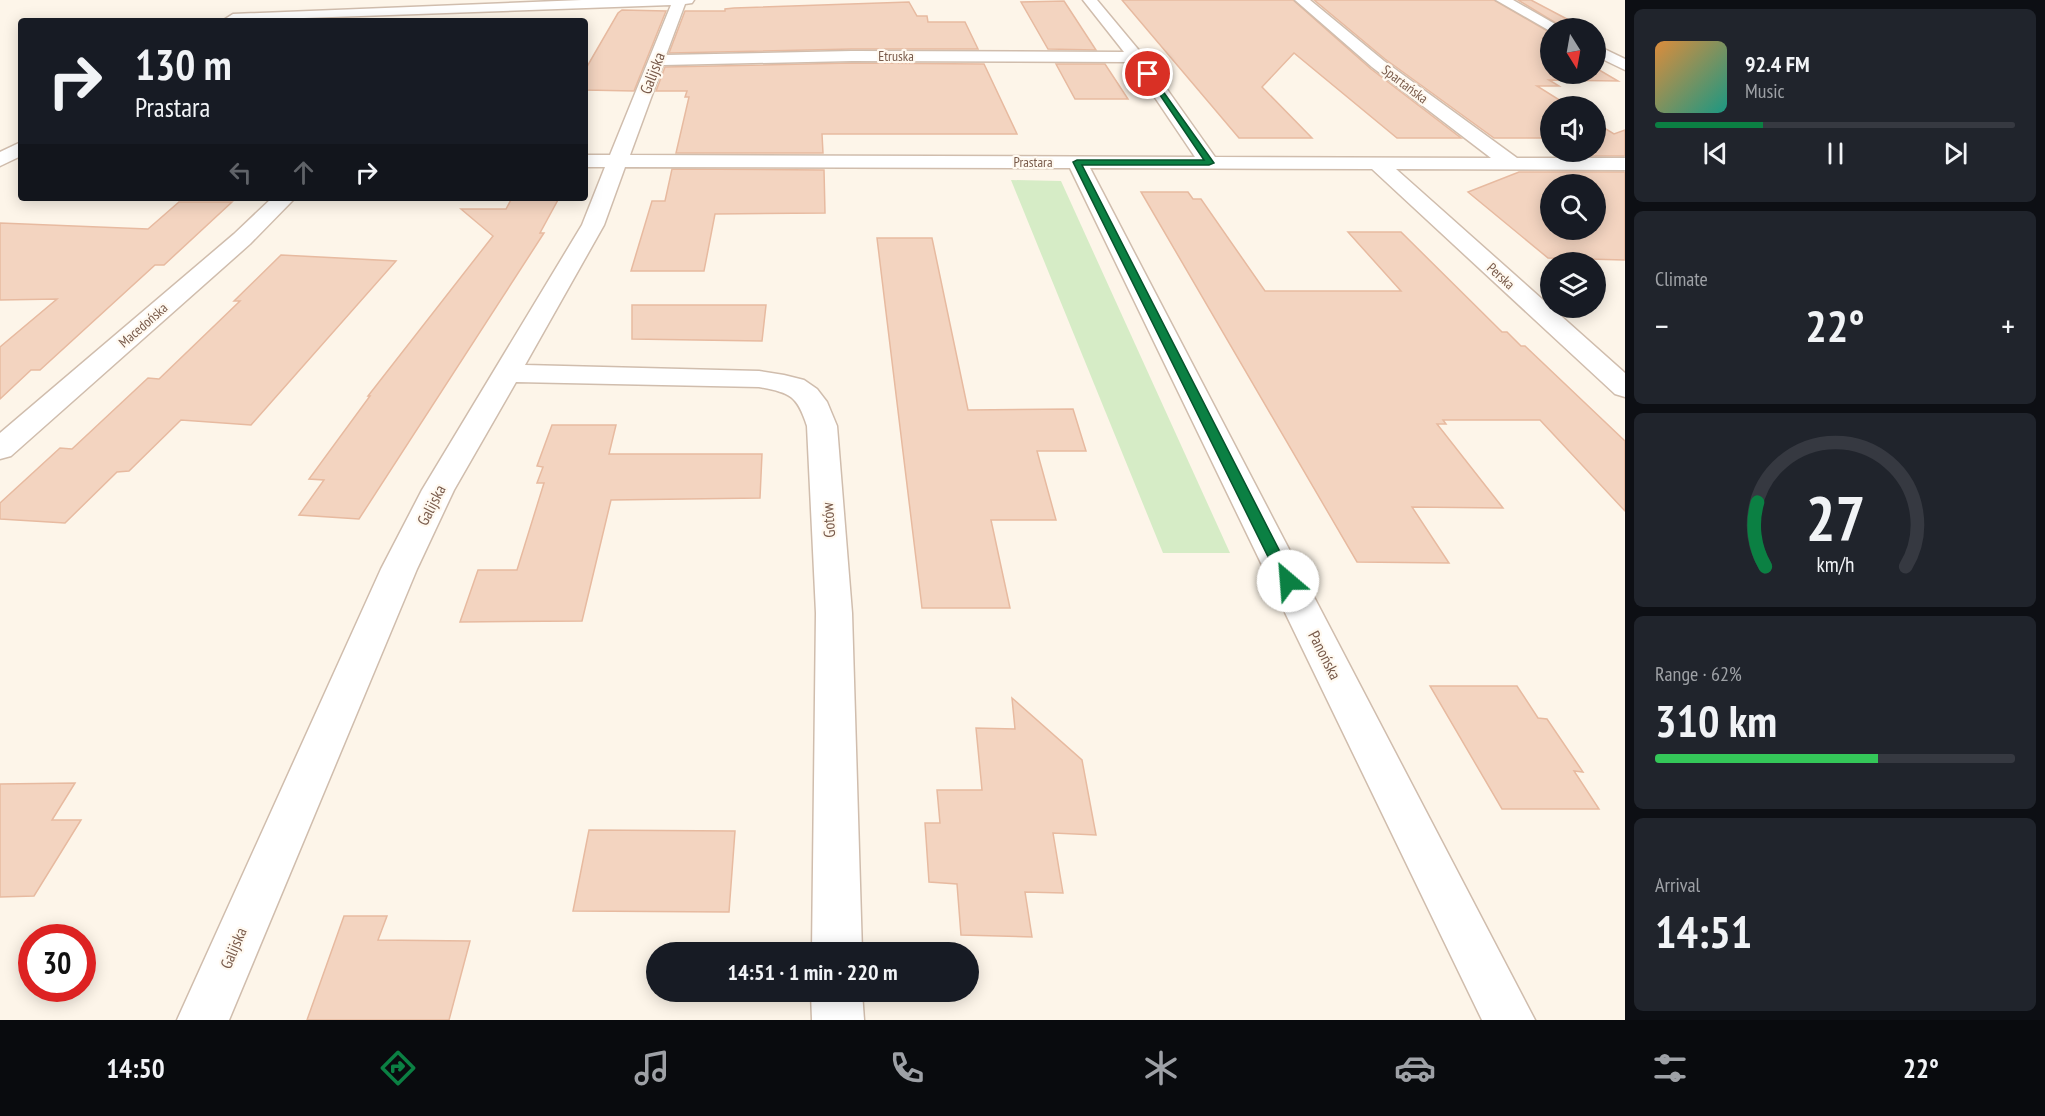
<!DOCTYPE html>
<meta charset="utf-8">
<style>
body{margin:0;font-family:"PT Sans Narrow",sans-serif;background:#20242c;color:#f1f3f6;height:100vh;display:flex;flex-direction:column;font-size:22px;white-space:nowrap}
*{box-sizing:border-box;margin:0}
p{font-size:20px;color:#9ea1a6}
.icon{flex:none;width:33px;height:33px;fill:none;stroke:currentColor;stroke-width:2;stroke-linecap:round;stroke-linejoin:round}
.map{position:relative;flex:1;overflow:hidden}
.side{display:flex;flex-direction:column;gap:9px;padding:9px;background:#0d0f14;width:420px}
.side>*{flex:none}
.guide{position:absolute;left:18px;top:18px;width:570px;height:183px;border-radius:6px;box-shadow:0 3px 15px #0003;background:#171b24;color:#f1f3f6;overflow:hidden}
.needle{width:39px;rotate:169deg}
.controls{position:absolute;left:1540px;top:18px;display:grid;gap:12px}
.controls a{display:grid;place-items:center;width:66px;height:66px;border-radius:50%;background:#171b24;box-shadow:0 3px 15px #0003;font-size:30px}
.speed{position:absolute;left:18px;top:924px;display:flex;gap:12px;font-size:30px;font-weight:700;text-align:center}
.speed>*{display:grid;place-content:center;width:78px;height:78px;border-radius:50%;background:#171b24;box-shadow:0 3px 15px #0003;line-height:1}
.speed .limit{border:9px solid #d22;background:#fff;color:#111}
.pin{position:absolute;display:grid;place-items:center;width:51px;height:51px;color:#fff;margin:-26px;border:3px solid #fff;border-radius:50%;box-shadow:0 2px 6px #0007}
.me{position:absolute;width:66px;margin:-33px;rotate:333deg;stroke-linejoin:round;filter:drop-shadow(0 0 4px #0008)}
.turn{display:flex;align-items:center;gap:21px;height:126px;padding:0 18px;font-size:27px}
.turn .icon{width:78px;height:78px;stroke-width:2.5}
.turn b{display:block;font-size:42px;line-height:51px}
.lanes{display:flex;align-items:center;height:57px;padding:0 18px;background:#0003;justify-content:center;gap:30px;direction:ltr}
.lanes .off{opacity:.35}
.big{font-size:45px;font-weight:800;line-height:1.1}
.side .card{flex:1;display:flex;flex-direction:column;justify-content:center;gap:9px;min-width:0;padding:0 21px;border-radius:9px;background:#20242c}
.side .dial{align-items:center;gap:0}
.dial svg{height:156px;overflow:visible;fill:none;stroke:#363941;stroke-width:7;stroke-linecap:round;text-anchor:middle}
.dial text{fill:#f1f3f6;stroke:none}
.song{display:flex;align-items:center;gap:18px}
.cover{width:72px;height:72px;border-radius:9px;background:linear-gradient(135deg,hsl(30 70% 55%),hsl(170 70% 35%))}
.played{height:6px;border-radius:3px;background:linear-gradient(90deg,#0b8043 30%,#363941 30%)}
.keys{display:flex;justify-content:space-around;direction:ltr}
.heat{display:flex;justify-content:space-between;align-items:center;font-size:33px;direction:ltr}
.charge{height:9px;border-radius:4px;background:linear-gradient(90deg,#34c759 62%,#363941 0)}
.trip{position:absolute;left:646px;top:942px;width:333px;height:60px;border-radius:30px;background:#171b24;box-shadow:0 3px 15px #0003;font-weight:800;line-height:60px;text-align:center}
.tab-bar{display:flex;height:96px;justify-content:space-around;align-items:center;background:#090b0e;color:#9ea1a6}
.tab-bar .icon{width:42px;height:42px}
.tab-bar .selected{color:#0b8043}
.tab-bar b{font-size:27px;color:#f1f3f6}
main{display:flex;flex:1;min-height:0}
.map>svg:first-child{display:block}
</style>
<main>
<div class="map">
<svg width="1625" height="1020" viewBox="0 0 1625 1020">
<rect width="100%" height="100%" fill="#fdf5e9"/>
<path fill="#d6ecc6" d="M 1011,180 L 1061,181 L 1230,553 L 1163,553 Z"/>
<g fill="#f3d4c0" stroke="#e7baa0" stroke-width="1.5" fill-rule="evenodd">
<path d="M 1122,0 L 1293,0 L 1371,69 L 1461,138 L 1397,138 L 1294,53 L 1262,87 L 1312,138 L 1239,138 Z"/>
<path d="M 1314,0 L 1494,0 L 1551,33 L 1551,38 L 1544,38 L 1551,42 L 1551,74 L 1596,74 L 1596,68 L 1618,81 L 1549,80 L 1559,86 L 1537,86 L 1569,106 L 1551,106 L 1551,138 L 1494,138 L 1385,59 Z"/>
<path d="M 1518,0 L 1531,0 L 1584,28 L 1564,28 Z"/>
<path d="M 1064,1 L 1096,50 L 1048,49 L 1021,2 Z"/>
<path d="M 909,2 L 917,16 L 927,16 L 928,22 L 965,22 L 978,49 L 852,49 L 669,53 L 685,11 L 725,11 L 725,9 L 734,8 Z"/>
<path d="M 622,10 L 666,11 L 634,91 L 585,90 L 585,70 L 618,13 Z"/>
<path d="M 852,63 L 984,64 L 1017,134 L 822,134 L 823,153 L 676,153 L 689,97 L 685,97 L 687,91 L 656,91 L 665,67 Z"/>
<path d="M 1056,64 L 1105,64 L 1128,99 L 1075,99 Z"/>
<path d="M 1596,123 L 1614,134 L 1625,130 L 1625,156 L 1560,156 L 1570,152 L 1596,152 L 1596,141 L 1603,139 L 1596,139 Z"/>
<path d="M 672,169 L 824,170 L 825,213 L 715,214 L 704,271 L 631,271 L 652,201 L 665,201 Z"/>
<path d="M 1519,172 L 1625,172 L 1625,260 L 1548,258 L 1468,192 ZM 1551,184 L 1596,184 L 1596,230 L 1551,230 Z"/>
<path d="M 1141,192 L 1188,192 L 1193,199 L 1201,199 L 1265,291 L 1401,291 L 1348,232 L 1401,232 L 1502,332 L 1507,332 L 1521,346 L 1525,346 L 1625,441 L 1625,511 L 1540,420 L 1443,420 L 1446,424 L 1437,424 L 1503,508 L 1412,507 L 1449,563 L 1357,562 Z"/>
<path d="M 512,198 L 559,198 L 540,233 L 544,233 L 359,519 L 299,515 L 324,480 L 309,479 L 370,396 L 368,396 L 493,236 L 461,209 L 506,209 Z"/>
<path d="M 179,202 L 232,202 L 164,265 L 155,265 L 40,370 L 31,370 L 0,399 L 0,347 L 57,299 L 0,300 L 0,223 L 148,229 Z"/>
<path d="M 877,238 L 932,238 L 968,410 L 1073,409 L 1086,451 L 1037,451 L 1056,520 L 991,520 L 1010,608 L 922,608 Z"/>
<path d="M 281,255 L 396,261 L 251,425 L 181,420 L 129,471 L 117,472 L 65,523 L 0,519 L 0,503 L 60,448 L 72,449 L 148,378 L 159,379 L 240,301 L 234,301 Z"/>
<path d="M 632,305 L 766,305 L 762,341 L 632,339 Z"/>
<path d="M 552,425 L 616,425 L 609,454 L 762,454 L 760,498 L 611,500 L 582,621 L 460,622 L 478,570 L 517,570 L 544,483 L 537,483 L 543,467 L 537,466 Z"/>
<path d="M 1430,686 L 1517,686 L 1538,718 L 1547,719 L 1583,772 L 1574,771 L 1599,809 L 1502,809 Z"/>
<path d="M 1012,698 L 1082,760 L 1096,835 L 1053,833 L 1063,893 L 1025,892 L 1032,937 L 961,935 L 957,884 L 929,882 L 925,823 L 940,823 L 937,790 L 982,790 L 976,728 L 1015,729 Z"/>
<path d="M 75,783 L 52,820 L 81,820 L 34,896 L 0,897 L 0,784 Z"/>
<path d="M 589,830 L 735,831 L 729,912 L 573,911 Z"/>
<path d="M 344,916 L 387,916 L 378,940 L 470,941 L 449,1020 L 307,1020 Z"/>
</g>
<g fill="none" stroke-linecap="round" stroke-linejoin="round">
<defs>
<g id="street">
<path d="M 582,0 L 694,0 L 692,3 L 685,4 L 666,55 L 852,51 L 1124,52 L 1083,0 L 1097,0 L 1142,54 L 1215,157 L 1491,158 L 1372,67 L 1295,0 L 1310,0 L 1384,61 L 1517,158 L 1625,158 L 1625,170 L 1396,169 L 1625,373 L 1625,397 L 1615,394 L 1372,169 L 1090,168 L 1535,1020 L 1482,1020 L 1070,168 L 625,167 L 604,225 L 525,365 L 759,371 L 784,375 L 804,380 L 817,389 L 827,402 L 837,426 L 852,613 L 862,952 L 812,952 L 816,613 L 807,426 C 797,395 790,393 759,387 L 516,382 L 454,490 L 417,569 L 229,1020 L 177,1020 L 381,569 L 422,490 L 582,225 L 605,167 L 585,167 L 585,155 L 610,155 L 671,5 L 222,21 L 233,14 ZM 852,61 L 1131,62 L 1195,157 L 630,155 L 663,65 Z"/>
<path d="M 1496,0 L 1513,0 L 1562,28 L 1551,28 L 1550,31 Z"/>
<path d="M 1596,45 L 1625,59 L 1625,70 L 1596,56 Z"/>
<path d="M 21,142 L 21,156 L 0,166 L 0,152 Z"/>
<path d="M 272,198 L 295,198 L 250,244 L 11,456 L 0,459 L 0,433 L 234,234 Z"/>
<path d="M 811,992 L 862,992 L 864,1020 L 812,1020 Z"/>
</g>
</defs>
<use href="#street" stroke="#d0bdad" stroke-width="3"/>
<use href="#street" fill="#fff" fill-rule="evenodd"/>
</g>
<path fill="#0b8043" stroke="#07532c" stroke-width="1.5" d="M 1145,73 L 1150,73 L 1214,163 L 1209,165 L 1082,165 L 1295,581 L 1293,584 L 1283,584 L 1280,581 L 1073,162 L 1077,160 L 1204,160 Z"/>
<g text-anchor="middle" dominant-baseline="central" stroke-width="4.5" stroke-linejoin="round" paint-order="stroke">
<g font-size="14" fill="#795b4b" stroke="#fff9f0">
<text x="896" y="56">Etruska</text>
<text transform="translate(1405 84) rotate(37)">Spartańska</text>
<text x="1033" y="162">Prastara</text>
<text transform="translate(1501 276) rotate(42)">Perska</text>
<text transform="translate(143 325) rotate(-41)">Macedońska</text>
</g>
<g font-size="16" fill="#795b4b" stroke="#fff9f0">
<text transform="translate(652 73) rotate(-69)">Galijska</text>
<text transform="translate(431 505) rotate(-63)">Galijska</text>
<text transform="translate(828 520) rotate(-94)">Gotów</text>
<text transform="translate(1325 655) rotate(63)">Panońska</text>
<text transform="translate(233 948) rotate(-67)">Galijska</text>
</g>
</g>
</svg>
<div class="controls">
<a><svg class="needle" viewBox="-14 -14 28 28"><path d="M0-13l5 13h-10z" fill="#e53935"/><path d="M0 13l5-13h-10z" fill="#9ea1a6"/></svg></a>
<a><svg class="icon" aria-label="sound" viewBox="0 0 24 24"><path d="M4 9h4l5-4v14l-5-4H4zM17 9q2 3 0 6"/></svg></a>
<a><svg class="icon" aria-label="search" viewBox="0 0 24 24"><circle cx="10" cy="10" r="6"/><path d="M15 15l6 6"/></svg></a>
<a><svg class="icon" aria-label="layers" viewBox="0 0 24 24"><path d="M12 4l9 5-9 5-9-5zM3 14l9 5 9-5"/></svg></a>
</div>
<div class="speed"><div class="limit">30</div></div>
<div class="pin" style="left:1148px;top:74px;background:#d93025"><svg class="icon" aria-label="arrive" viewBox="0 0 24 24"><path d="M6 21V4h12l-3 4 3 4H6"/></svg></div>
<svg class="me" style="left:1288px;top:581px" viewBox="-20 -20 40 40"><circle r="19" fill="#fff"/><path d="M0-13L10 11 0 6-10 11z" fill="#0b8043"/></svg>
<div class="trip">14:51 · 1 min · 220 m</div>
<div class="guide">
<div class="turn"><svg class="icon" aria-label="right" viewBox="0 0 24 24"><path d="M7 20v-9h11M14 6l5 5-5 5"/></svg><div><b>130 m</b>Prastara</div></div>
<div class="lanes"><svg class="icon off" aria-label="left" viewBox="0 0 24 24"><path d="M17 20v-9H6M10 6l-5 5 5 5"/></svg><svg class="icon off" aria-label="ahead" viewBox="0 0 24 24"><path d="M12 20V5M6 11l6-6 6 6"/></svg><svg class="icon" aria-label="right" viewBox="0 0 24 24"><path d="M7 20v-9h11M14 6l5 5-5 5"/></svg></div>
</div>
</div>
<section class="side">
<div class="card">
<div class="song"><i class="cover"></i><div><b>92.4 FM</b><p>Music</p></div></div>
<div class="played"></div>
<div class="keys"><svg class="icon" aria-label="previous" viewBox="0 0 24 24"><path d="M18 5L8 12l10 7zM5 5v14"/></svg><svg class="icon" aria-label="pause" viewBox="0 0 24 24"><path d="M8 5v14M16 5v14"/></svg><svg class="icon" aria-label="next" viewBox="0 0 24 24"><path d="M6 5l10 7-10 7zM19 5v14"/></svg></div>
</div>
<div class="card"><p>Climate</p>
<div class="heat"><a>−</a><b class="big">22°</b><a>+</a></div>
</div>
<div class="card dial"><svg viewBox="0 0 100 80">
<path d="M14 69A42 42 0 1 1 86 69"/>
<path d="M14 69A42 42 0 0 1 10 36" stroke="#0b8043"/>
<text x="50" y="56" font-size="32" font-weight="700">27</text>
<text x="50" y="72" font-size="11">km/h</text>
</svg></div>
<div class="card"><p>Range · 62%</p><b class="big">310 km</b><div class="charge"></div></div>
<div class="card"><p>Arrival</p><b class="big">14:51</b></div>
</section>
</main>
<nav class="tab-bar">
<b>14:50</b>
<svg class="icon selected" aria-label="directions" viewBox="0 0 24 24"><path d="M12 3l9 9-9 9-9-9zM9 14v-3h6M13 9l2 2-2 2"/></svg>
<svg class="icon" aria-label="music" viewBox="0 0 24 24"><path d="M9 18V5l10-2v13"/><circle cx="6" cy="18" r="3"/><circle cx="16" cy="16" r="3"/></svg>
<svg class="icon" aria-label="phone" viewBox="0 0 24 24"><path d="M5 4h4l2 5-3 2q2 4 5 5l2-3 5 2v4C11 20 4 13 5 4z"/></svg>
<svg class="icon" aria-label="climate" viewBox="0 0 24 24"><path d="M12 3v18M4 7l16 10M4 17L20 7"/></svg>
<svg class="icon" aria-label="car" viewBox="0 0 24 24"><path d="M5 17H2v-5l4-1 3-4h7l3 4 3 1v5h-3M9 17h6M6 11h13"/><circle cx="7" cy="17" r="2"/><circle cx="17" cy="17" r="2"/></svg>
<svg class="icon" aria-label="filters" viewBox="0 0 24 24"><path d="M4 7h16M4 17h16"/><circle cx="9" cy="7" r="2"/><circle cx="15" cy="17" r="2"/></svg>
<b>22°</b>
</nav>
